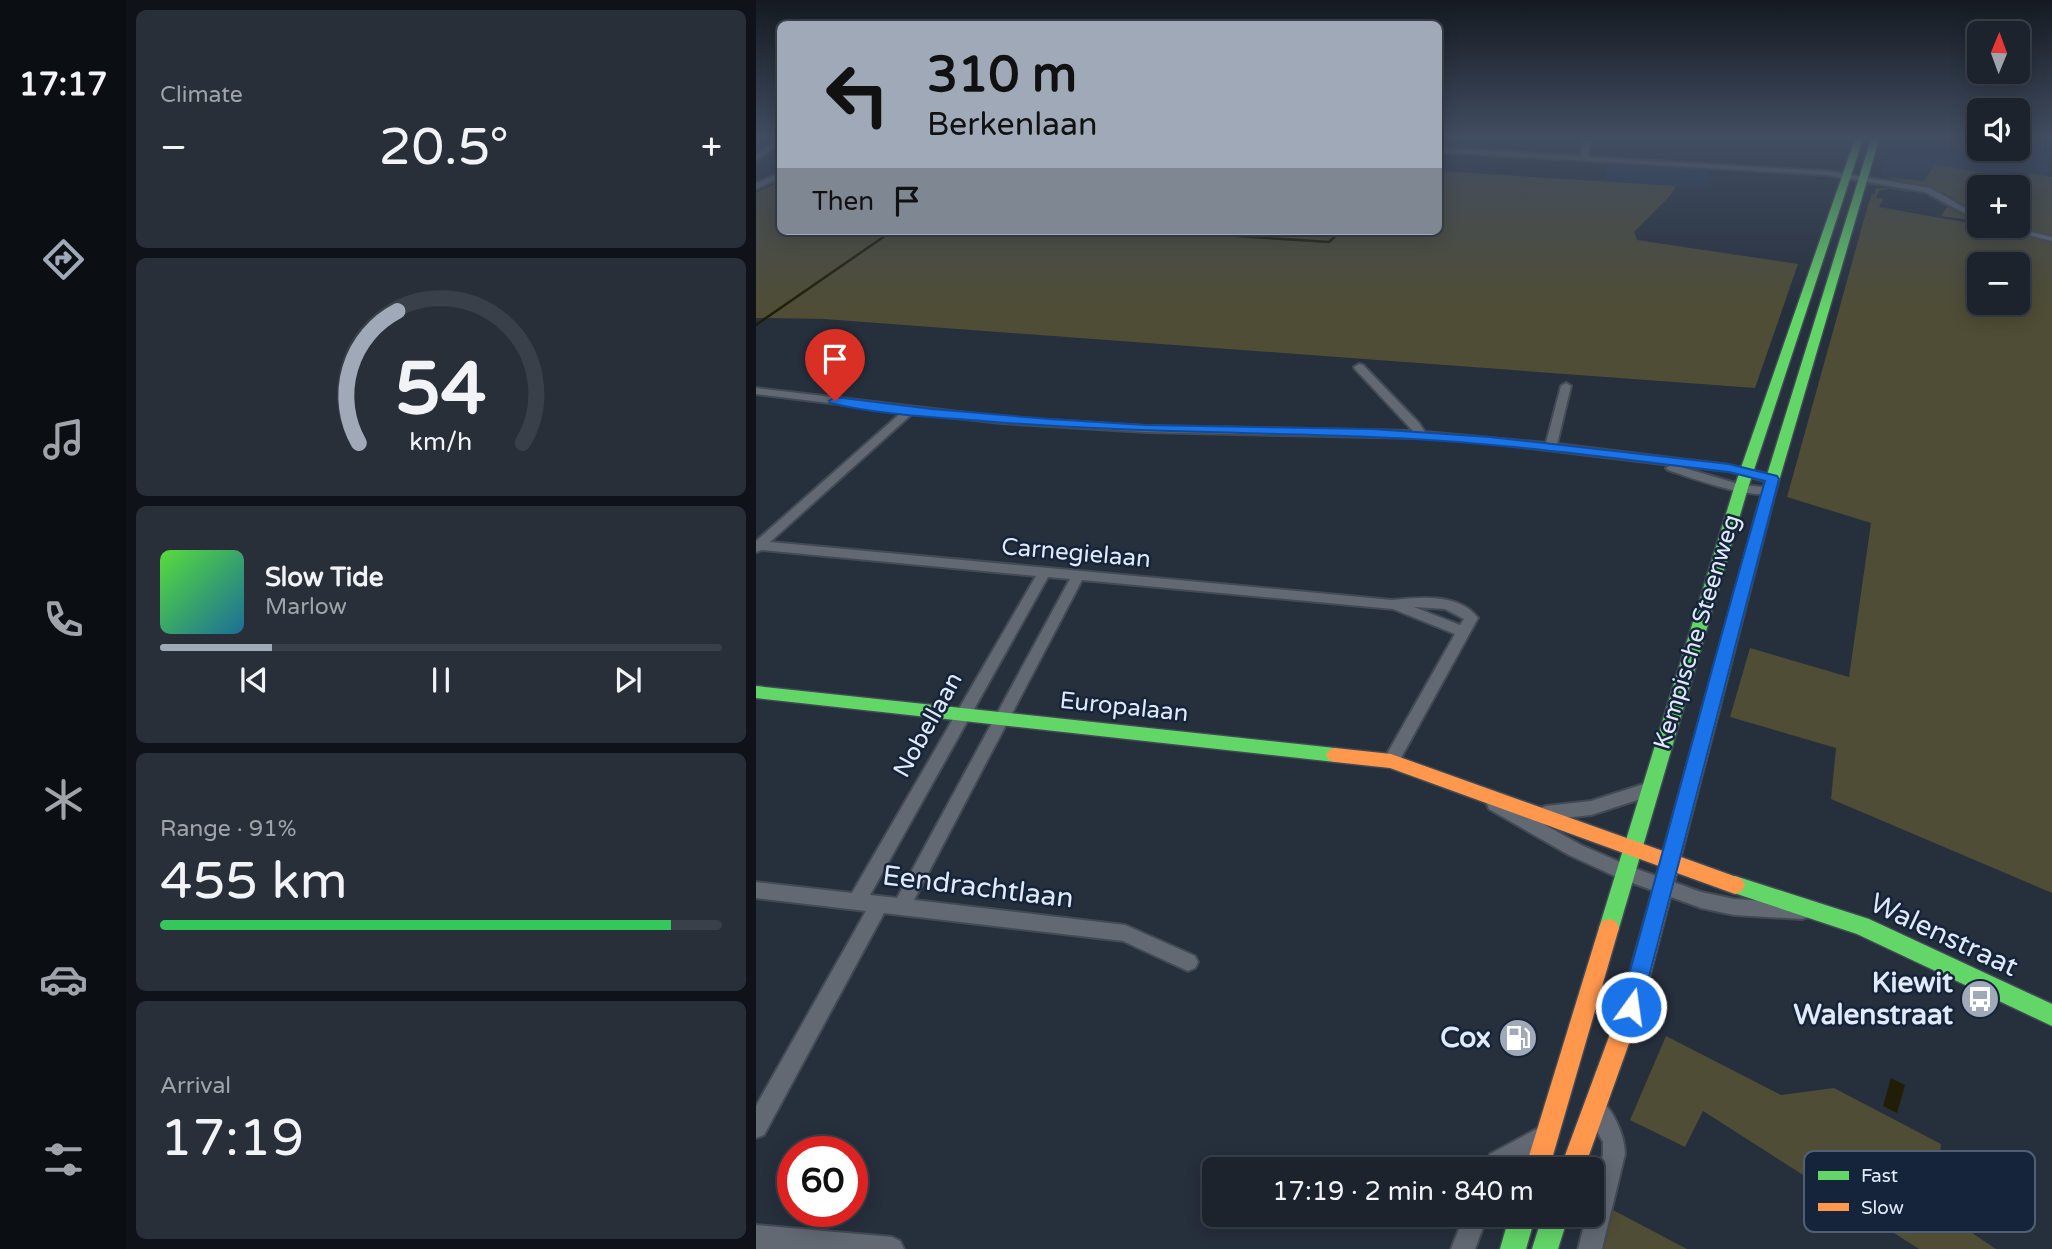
<!DOCTYPE html>
<meta charset="utf-8">
<style>
body{margin:0;font-family:"Varela Round",sans-serif;background:#292f39;color:#f1f3f6;height:100vh;display:flex;flex-direction:column;font-size:26px;white-space:nowrap}
*{box-sizing:border-box;margin:0}
p{font-size:23px;color:#a0a4aa}
.icon{flex:none;width:38px;height:38px;fill:none;stroke:currentColor;stroke-width:2;stroke-linecap:round;stroke-linejoin:round}
.map{position:relative;flex:1;overflow:hidden}
.drawer{display:flex;flex-direction:column;gap:10px;padding:10px;background:#0f1319;width:630px}
.drawer>*{flex:none}
.hud{position:absolute;left:21px;top:21px;width:665px;height:214px;border-radius:10px;box-shadow:0 4px 18px #0003,0 0 0 2px #3a4049;background:#9fa9b7;color:#111;overflow:hidden}
.needle{width:46px;rotate:1deg}
.controls{position:absolute;left:1211px;top:21px;display:grid;gap:14px}
.controls a{display:grid;place-items:center;width:63px;height:63px;border-radius:10px;background:#1c232d;box-shadow:0 4px 18px #0003,0 0 0 2px #3a4049;font-size:35px}
.speed{position:absolute;left:21px;top:1136px;display:flex;gap:14px;font-size:35px;font-weight:700;text-align:center}
.speed>*{display:grid;place-content:center;width:91px;height:91px;border-radius:50%;background:#1c232d;box-shadow:0 4px 18px #0003,0 0 0 2px #3a4049;line-height:1}
.speed .limit{border:10px solid #d22;background:#fff;color:#111}
.pin{position:absolute;display:grid;place-items:center;width:60px;height:60px;color:#fff;margin:-72px -30px;border-radius:50% 50% 50% 0;rotate:-45deg;box-shadow:0 0 7px #0007}
.pin .icon{rotate:45deg}
.me{position:absolute;width:77px;margin:-38px;rotate:14deg;stroke-linejoin:round;filter:drop-shadow(0 0 5px #0008)}
.turn{display:flex;align-items:center;gap:24px;height:147px;padding:0 35px;font-size:32px}
.turn .icon{width:91px;height:91px;stroke-width:2.5}
.turn b{display:block;font-size:49px;line-height:60px}
.then{display:flex;align-items:center;height:66px;padding:0 35px;background:#0003;gap:14px;font-size:26px}
.big{font-size:52px;font-weight:600;line-height:1.1}
.drawer .tile{flex:1;display:flex;flex-direction:column;justify-content:center;gap:10px;min-width:0;padding:0 24px;border-radius:10px;background:#292f39}
.drawer .dial{align-items:center;gap:0}
.dial svg{height:182px;overflow:visible;fill:none;stroke:#3a4049;stroke-width:7;stroke-linecap:round;text-anchor:middle}
.dial text{fill:#f1f3f6;stroke:none}
.song{display:flex;align-items:center;gap:21px}
.cover{width:84px;height:84px;border-radius:10px;background:linear-gradient(135deg,hsl(110 70% 55%),hsl(200 70% 35%))}
.played{height:7px;border-radius:4px;background:linear-gradient(90deg,#9fa9b7 20%,#3a4049 20%)}
.keys{display:flex;justify-content:space-around;direction:ltr}
.heat{display:flex;justify-content:space-between;align-items:center;font-size:38px;direction:ltr}
.charge{height:10px;border-radius:5px;background:linear-gradient(90deg,#34c759 91%,#3a4049 0)}
.trip{position:absolute;left:446px;top:1157px;width:402px;height:70px;border-radius:10px;background:#1c232d;box-shadow:0 4px 18px #0003,0 0 0 2px #3a4049;font-weight:600;line-height:70px;text-align:center}
main{display:flex;flex:1;min-height:0}
.tabs{display:flex;flex-direction:column;width:126px;justify-content:space-around;align-items:center;background:#0b0e12;color:#a0a4aa}
.tabs .icon{width:49px;height:49px}
.tabs .on{color:#9fa9b7}
.tabs b{font-size:32px;color:#f1f3f6}
.map>svg:first-child{display:block}
</style>
<main>
<nav class="tabs">
<b>17:17</b>
<svg class="icon on" aria-label="directions" viewBox="0 0 24 24"><path d="M12 3l9 9-9 9-9-9zM9 14v-3h6M13 9l2 2-2 2"/></svg>
<svg class="icon" aria-label="music" viewBox="0 0 24 24"><path d="M9 18V5l10-2v13"/><circle cx="6" cy="18" r="3"/><circle cx="16" cy="16" r="3"/></svg>
<svg class="icon" aria-label="phone" viewBox="0 0 24 24"><path d="M5 4h4l2 5-3 2q2 4 5 5l2-3 5 2v4C11 20 4 13 5 4z"/></svg>
<svg class="icon" aria-label="climate" viewBox="0 0 24 24"><path d="M12 3v18M4 7l16 10M4 17L20 7"/></svg>
<svg class="icon" aria-label="car" viewBox="0 0 24 24"><path d="M5 17H2v-5l4-1 3-4h7l3 4 3 1v5h-3M9 17h6M6 11h13"/><circle cx="7" cy="17" r="2"/><circle cx="17" cy="17" r="2"/></svg>
<svg class="icon" aria-label="filters" viewBox="0 0 24 24"><path d="M4 7h16M4 17h16"/><circle cx="9" cy="7" r="2"/><circle cx="15" cy="17" r="2"/></svg>
</nav>
<section class="drawer">
<div class="tile"><p>Climate</p>
<div class="heat"><a>−</a><b class="big">20.5°</b><a>+</a></div>
</div>
<div class="tile dial"><svg viewBox="0 0 100 80">
<path d="M14 69A42 42 0 1 1 86 69"/>
<path d="M14 69A42 42 0 0 1 31 11" stroke="#9fa9b7"/>
<text x="50" y="56" font-size="32" font-weight="700">54</text>
<text x="50" y="72" font-size="11">km/h</text>
</svg></div>
<div class="tile">
<div class="song"><i class="cover"></i><div><b>Slow Tide</b><p>Marlow</p></div></div>
<div class="played"></div>
<div class="keys"><svg class="icon" aria-label="previous" viewBox="0 0 24 24"><path d="M18 5L8 12l10 7zM5 5v14"/></svg><svg class="icon" aria-label="pause" viewBox="0 0 24 24"><path d="M8 5v14M16 5v14"/></svg><svg class="icon" aria-label="next" viewBox="0 0 24 24"><path d="M6 5l10 7-10 7zM19 5v14"/></svg></div>
</div>
<div class="tile"><p>Range · 91%</p><b class="big">455 km</b><div class="charge"></div></div>
<div class="tile"><p>Arrival</p><b class="big">17:19</b></div>
</section>
<div class="map">
<svg width="1296" height="1249" viewBox="0 0 1296 1249">
<rect width="100%" height="100%" fill="#262f3c"/>
<g fill="#233650">
<path d="M 1132,136 L 1223,136 L 1223,149 L 1262,149 L 1262,136 L 1293,138 L 1293,177 L 1274,173 L 1269,181 L 1178,164 L 1168,181 L 1130,177 L 1125,174 L 1131,158 L 1127,149 Z"/>
<path d="M 851,162 L 952,168 L 952,183 L 956,184 L 956,188 L 849,182 Z"/>
</g>
<g fill="#4f4d35" fill-rule="evenodd">
<path d="M 1178,164 L 1268,181 L 1274,173 L 1296,177 L 1296,236 L 1250,226 L 1262,226 L 1262,187 L 1223,187 L 1223,214 L 1188,193 L 1130,177 L 1168,181 Z"/>
<path d="M 683,171 L 920,186 L 914,196 L 878,232 L 881,240 L 1042,264 L 999,388 L 68,319 L 0,318 L 0,193 L 24,181 L 24,231 L 682,231 Z"/>
<path d="M 1123,188 C 1158,188 1186,203 1216,220 L 1185,216 L 1192,206 L 1163,194 L 1134,189 L 1123,191 L 1120,198 L 1127,199 L 1123,207 L 1229,226 L 1296,242 L 1296,893 L 1075,799 L 1080,748 L 974,717 L 994,648 L 1093,677 L 1115,523 L 1031,497 L 1112,205 L 1116,194 L 1119,194 L 1119,189 ZM 1223,264 L 1262,264 L 1262,303 L 1223,303 Z"/>
<path d="M 910,1036 L 1025,1095 L 1078,1088 L 1185,1144 L 1179,1208 L 1240,1249 L 1163,1249 L 947,1111 L 929,1147 L 874,1120 Z"/>
<path d="M 855,1209 L 931,1249 L 842,1249 Z"/>
</g>
<path fill="#201e06" d="M 1135,1078 L 1149,1085 L 1141,1113 L 1127,1106 Z"/>
<g fill="none" stroke-linecap="round" stroke-linejoin="round">
<g stroke="#201e06" stroke-width="2.5">
<path d="M 404,231 L 573,242 L 585,231"/>
<path d="M 0,325 L 136,231"/>
</g>
<defs>
<g id="street">
<path d="M 828,136 L 834,136 L 832,157 L 1071,171 L 1174,188 L 1223,216 L 1223,221 L 1169,192 L 1071,175 L 682,152 L 682,148 L 825,156 Z"/>
<path d="M 24,138 L 24,143 L 0,160 L 0,155 Z"/>
<path d="M 24,173 L 24,178 L 0,189 L 0,184 Z"/>
<path d="M 1236,226 L 1249,226 L 1296,237 L 1296,241 Z"/>
<path d="M 603,364 L 607,365 L 663,423 L 669,432 L 790,443 L 805,386 L 810,383 L 815,386 L 801,444 L 973,465 L 1020,476 L 1022,479 L 1016,483 L 973,471 L 918,465 L 986,485 L 1017,488 L 1019,491 C 1003,503 933,477 912,470 L 910,468 L 915,465 L 734,443 L 665,438 L 390,432 L 245,423 L 157,413 L 14,542 L 636,600 C 664,597 703,593 722,618 L 641,765 L 635,767 L 629,765 L 627,761 L 699,634 L 637,609 L 326,580 L 158,900 L 369,925 L 439,956 L 442,962 L 439,968 L 432,971 L 367,941 L 128,913 L 8,1135 L 0,1138 L 0,1106 L 110,911 L 0,898 L 0,882 L 96,893 L 280,576 L 6,550 L 0,552 L 0,541 L 146,412 L 0,394 L 0,388 L 245,417 L 390,426 L 657,431 L 599,369 L 598,367 ZM 292,577 L 314,579 L 141,898 L 114,895 ZM 658,607 L 689,609 L 708,619 L 704,625 Z"/>
<path d="M 894,782 L 900,784 L 902,789 L 900,794 L 835,815 L 790,820 L 784,818 L 782,813 L 784,808 L 790,806 L 835,801 Z"/>
<path d="M 739,797 L 825,845 L 875,867 L 945,892 L 978,899 L 1046,903 L 1052,905 L 1055,911 L 1052,917 L 1046,919 L 978,915 L 945,908 L 863,878 L 813,855 L 733,809 L 731,804 L 733,799 Z"/>
<path d="M 839,1097 C 856,1104 869,1136 869,1154 L 846,1249 L 822,1249 L 831,1214 L 836,1214 L 836,1194 L 847,1154 L 847,1142 L 828,1108 L 831,1100 Z"/>
<path d="M 788,1125 L 796,1128 L 799,1136 L 796,1144 L 751,1169 L 728,1169 L 734,1154 Z"/>
<path d="M 709,1214 L 732,1214 L 719,1249 L 695,1249 Z"/>
<path d="M 0,1225 L 136,1237 L 144,1241 L 148,1249 L 0,1249 Z"/>
</g>
<g id="fast">
<path d="M 1100,136 L 1108,136 L 992,488 L 863,928 L 860,935 L 853,937 L 846,935 L 843,928 L 978,488 Z"/>
<path d="M 1116,136 L 1124,136 L 1020,491 L 964,708 L 961,713 L 949,713 L 946,708 L 1006,491 Z"/>
<path d="M 0,686 L 579,748 L 585,750 L 588,755 L 585,760 L 579,762 L 0,698 Z"/>
<path d="M 979,876 L 1113,919 L 1296,1004 L 1296,1026 L 1101,934 L 972,891 L 969,885 L 972,879 Z"/>
<path d="M 754,1214 L 780,1214 L 770,1249 L 744,1249 Z"/>
<path d="M 787,1214 L 813,1214 L 802,1249 L 776,1249 Z"/>
</g>
<g id="slow">
<path d="M 955,702 L 961,703 L 964,708 L 925,857 L 986,879 L 989,885 L 986,891 L 979,894 L 921,873 L 886,1007 L 828,1169 L 804,1169 L 864,1007 L 903,866 L 634,768 L 579,762 L 573,760 L 570,755 L 573,750 L 579,748 L 635,754 L 907,851 L 946,708 L 949,703 Z"/>
<path d="M 853,919 L 860,921 L 863,928 L 793,1169 L 769,1169 L 843,928 L 846,921 Z"/>
</g>
</defs>
<use href="#street" stroke="#424a55" stroke-width="4"/>
<use href="#fast" stroke="#424a55" stroke-width="3"/>
<use href="#slow" stroke="#424a55" stroke-width="3"/>
<use href="#street" fill="#626973" fill-rule="evenodd"/>
<use href="#fast" fill="#63d668" fill-rule="evenodd"/>
<use href="#slow" fill="#ff974d" fill-rule="evenodd"/>
<path stroke="#646b74" stroke-width="2.5" stroke-dasharray="2 3.5" stroke-linecap="butt" d="M 0,184 L 24,173"/>
</g>
<linearGradient id="sky" x2="0" y2="1"><stop stop-color="#151a21"/><stop offset="0.44" stop-color="#414d61"/><stop offset="1" stop-color="#414d61" stop-opacity="0"/></linearGradient>
<rect width="1296" height="311" fill="url(#sky)"/>
<path fill="#1a73e8" stroke="#114b97" stroke-width="2" d="M 79,397 L 176,409 L 293,419 L 390,425 L 616,429 L 734,437 L 973,464 L 1021,476 L 1023,479 L 883,1015 L 875,1018 L 867,1015 L 864,1007 C 913,832 958,656 1009,481 L 973,472 C 854,458 734,441 614,437 C 485,432 356,432 227,421 C 177,417 124,415 74,403 L 73,401 Z"/>
<defs>
<symbol id="bus-disc" viewBox="-11 -11 22 22"><circle r="9.5" fill="#9fa9b7" stroke="#15243a"/><path d="M-5-6H5V4H4V6H2V4H-2V6H-4V4H-5ZM-3.5-4V0h7V-4ZM-3.5 1.2v1.5H-2V1.2ZM2 1.2v1.5H3.5V1.2Z" fill="#fff"/></symbol>
<symbol id="fuel-disc" viewBox="-11 -11 22 22"><circle r="9.5" fill="#9fa9b7" stroke="#15243a"/><path d="M-5.5-6h7V0h2V4h1.3V-2.5L3-4.5l.8-.8L6-3V5H2.5V1h-1V6h-7ZM-4.2-4.7v3.2H.2V-4.7Z" fill="#fff"/></symbol>
</defs>
<g fill-rule="evenodd">
<use href="#bus-disc" x="1202" y="977" width="44" height="44"/>
<use href="#fuel-disc" x="740" y="1016" width="44" height="44"/>
</g>
<g text-anchor="middle" dominant-baseline="central" stroke-width="5" stroke-linejoin="round" paint-order="stroke">
<g font-size="24" fill="#e0eaf9" stroke="#15243a">
<text transform="translate(320 553) rotate(5)">Carnegielaan</text>
<text transform="translate(941 632) rotate(-73)">Kempische Steenweg</text>
<text transform="translate(368 707) rotate(6)">Europalaan</text>
<text transform="translate(172 725) rotate(-61)">Nobellaan</text>
</g>
<g font-size="28" fill="#e0eaf9" stroke="#15243a">
<text transform="translate(222 887) rotate(7)">Eendrachtlaan</text>
<text transform="translate(1188 935) rotate(25)">Walenstraat</text>
</g>
<g font-size="28" font-weight="bold" fill="#e0eaf9" stroke="#15243a" text-anchor="end">
<text x="1197" y="983">Kiewit<tspan x="1197" dy="32">Walenstraat</tspan></text>
<text x="735" y="1038">Cox</text>
</g>
</g>
<rect x="1048" y="1151" width="231" height="81" rx="10" fill="#15243a" stroke="#525f73" stroke-width="2"/>
<rect x="1062" y="1171" width="31" height="9" fill="#63d668"/>
<rect x="1062" y="1203" width="31" height="8" fill="#ff974d"/>
<g font-size="19" fill="#e0eaf9">
<text x="1105" y="1182">Fast</text>
<text x="1105" y="1214">Slow</text>
</g>
</svg>
<div class="controls">
<a><svg class="needle" viewBox="-14 -14 28 28"><path d="M0-13l5 13h-10z" fill="#e53935"/><path d="M0 13l5-13h-10z" fill="#a0a4aa"/></svg></a>
<a><svg class="icon" aria-label="sound" viewBox="0 0 24 24"><path d="M4 9h4l5-4v14l-5-4H4zM17 9q2 3 0 6"/></svg></a>
<a>+</a>
<a>−</a>
</div>
<div class="speed"><div class="limit">60</div></div>
<div class="pin" style="left:79px;top:401px;background:#d93025"><svg class="icon" aria-label="arrive" viewBox="0 0 24 24"><path d="M6 21V4h12l-3 4 3 4H6"/></svg></div>
<svg class="me" style="left:875px;top:1007px" viewBox="-20 -20 40 40"><circle r="17" fill="#1a73e8" stroke="#fff" stroke-width="3"/><path d="M0-11L8 9 0 5-8 9z" fill="#fff"/></svg>
<div class="trip">17:19 · 2 min · 840 m</div>
<div class="hud">
<div class="turn"><svg class="icon" aria-label="left" viewBox="0 0 24 24"><path d="M17 20v-9H6M10 6l-5 5 5 5"/></svg><div><b>310 m</b>Berkenlaan</div></div>
<div class="then">Then<svg class="icon" aria-label="arrive" viewBox="0 0 24 24"><path d="M6 21V4h12l-3 4 3 4H6"/></svg></div>
</div>
</div>
</main>
